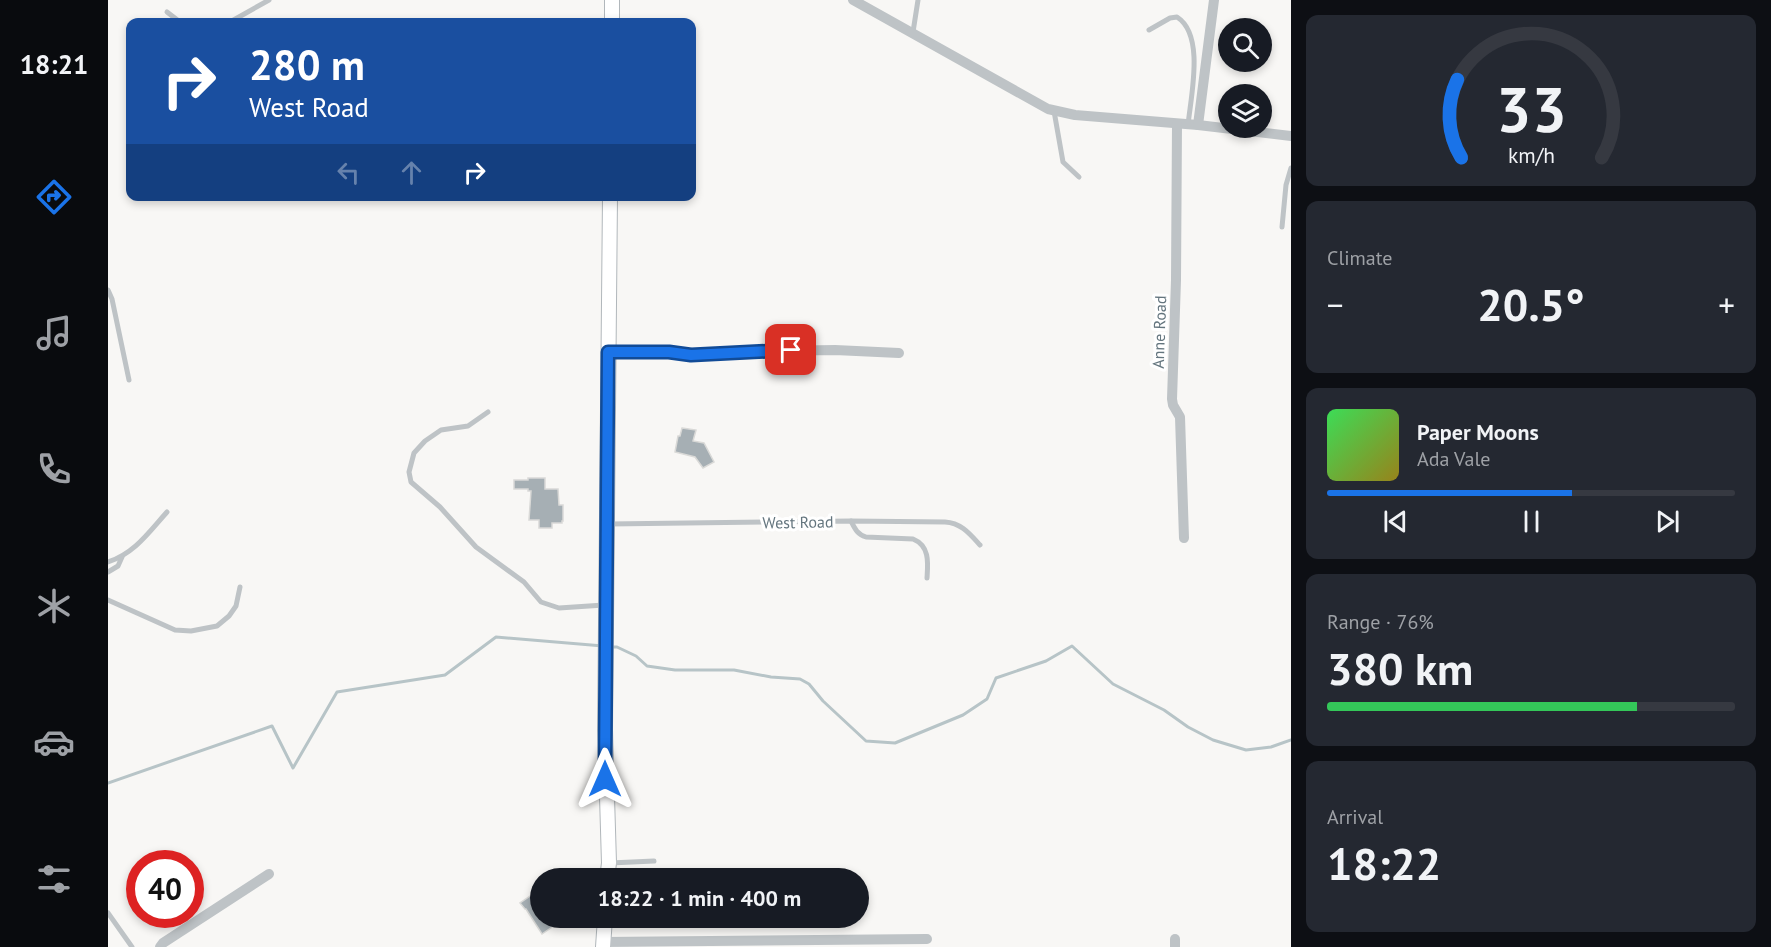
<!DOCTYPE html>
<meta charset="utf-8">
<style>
body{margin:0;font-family:"PT Sans",sans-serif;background:#242831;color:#f1f3f6;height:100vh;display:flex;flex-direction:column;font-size:22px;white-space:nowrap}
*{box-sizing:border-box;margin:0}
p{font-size:20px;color:#9ea1a6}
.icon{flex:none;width:33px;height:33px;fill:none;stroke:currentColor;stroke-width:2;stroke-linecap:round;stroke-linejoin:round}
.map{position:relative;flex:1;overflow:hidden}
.sheet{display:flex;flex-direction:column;gap:15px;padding:15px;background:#0d0f14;width:480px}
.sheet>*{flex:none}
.guide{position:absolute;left:18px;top:18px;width:570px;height:183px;border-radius:12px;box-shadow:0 3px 9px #0003;background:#1a4fa0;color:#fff;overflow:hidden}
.fabs{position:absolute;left:1110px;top:18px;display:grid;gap:12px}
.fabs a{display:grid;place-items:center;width:54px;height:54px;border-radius:50%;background:#171b24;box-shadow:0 3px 9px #0003;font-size:30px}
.speed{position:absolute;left:18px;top:850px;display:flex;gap:12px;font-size:30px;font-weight:700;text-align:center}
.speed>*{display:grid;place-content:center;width:78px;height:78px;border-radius:50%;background:#171b24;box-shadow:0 3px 9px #0003;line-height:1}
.speed .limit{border:9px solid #d22;background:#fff;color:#111}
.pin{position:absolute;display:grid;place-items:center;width:51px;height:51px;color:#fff;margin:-26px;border-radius:12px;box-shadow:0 3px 9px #0006}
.me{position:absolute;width:66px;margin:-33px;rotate:0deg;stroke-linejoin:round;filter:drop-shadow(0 0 4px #0008)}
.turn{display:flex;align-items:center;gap:21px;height:126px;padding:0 24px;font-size:27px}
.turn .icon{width:78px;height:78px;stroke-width:2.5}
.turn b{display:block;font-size:42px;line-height:51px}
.lanes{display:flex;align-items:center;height:57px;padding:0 24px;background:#0003;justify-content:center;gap:30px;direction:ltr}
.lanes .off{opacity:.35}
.big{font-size:45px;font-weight:600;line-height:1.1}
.sheet .tile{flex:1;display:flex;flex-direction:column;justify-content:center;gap:9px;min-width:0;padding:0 21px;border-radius:12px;background:#242831}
.sheet .dial{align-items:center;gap:0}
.dial svg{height:156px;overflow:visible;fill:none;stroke:#363941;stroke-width:7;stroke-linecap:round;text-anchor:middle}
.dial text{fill:#f1f3f6;stroke:none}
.song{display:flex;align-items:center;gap:18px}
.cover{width:72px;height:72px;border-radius:9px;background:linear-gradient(135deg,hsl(130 70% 55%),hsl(50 70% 35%))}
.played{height:6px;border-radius:3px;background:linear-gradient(90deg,#1a73e8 60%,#363941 60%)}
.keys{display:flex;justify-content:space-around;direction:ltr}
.heat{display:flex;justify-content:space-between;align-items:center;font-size:33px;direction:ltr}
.charge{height:9px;border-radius:4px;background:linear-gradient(90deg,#34c759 76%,#363941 0)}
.trip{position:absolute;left:422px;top:868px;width:339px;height:60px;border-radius:30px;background:#171b24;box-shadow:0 3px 9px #0003;font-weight:600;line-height:60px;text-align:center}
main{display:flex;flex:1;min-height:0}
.tab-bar{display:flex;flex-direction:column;width:108px;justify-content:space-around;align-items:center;background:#090b0e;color:#9ea1a6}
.tab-bar .icon{width:42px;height:42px}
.tab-bar .on{color:#1a73e8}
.tab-bar b{font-size:27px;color:#f1f3f6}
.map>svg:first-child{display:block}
</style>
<main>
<nav class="tab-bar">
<b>18:21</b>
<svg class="icon on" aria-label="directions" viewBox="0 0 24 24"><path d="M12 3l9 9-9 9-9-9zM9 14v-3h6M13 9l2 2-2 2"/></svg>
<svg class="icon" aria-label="music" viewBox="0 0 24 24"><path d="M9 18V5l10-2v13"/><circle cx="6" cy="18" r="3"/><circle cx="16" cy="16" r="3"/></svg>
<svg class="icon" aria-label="phone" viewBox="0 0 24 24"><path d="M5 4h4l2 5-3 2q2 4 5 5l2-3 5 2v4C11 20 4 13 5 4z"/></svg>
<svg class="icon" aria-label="climate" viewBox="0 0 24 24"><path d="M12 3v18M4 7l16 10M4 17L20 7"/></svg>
<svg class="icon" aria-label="car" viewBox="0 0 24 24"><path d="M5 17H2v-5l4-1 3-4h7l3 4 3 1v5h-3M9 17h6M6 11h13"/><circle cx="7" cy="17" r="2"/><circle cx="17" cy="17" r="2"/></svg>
<svg class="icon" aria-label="filters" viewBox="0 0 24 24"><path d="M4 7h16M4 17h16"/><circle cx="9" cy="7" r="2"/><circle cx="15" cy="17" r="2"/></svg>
</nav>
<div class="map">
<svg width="1183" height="947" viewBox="0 0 1183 947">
<rect width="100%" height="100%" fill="#f8f7f5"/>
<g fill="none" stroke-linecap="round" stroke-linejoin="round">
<g stroke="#b7c4c7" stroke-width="3">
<path d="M 501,647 L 509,647 L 528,656 L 539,666 L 567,670 L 626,670 L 663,677 L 692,679 L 701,684 L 715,701 L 758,741 L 787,743 L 855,715 L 879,699 L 888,678 L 938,661 L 964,646 L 1005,684 L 1056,710 L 1080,727 L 1105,740 L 1138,750 L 1163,747 L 1183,740"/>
<path d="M 0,783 L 164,726 L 185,768 L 229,692 L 337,675 L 388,637 L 495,646"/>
</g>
</g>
<g fill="#a6afb4" stroke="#d9d9d7" stroke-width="1.5">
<path d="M 574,428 L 588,430 L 585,441 L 596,443 L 606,462 L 595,468 L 587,457 L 567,452 L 570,436 L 572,436 Z"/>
<path d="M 420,478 L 437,478 L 437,489 L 450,489 L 451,505 L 455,505 L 455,521 L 454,521 L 454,523 L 444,523 L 444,528 L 431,528 L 431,520 L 421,520 L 423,491 L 420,491 L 420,489 L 406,489 L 406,480 L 420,480 Z"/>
<path d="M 428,892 L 432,899 L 432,918 L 442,918 L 447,925 L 434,934 L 418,909 L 417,909 L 412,903 Z"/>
</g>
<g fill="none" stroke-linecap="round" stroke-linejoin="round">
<defs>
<g id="secondary">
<path d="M 504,22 L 504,0"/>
<path d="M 499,879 L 501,863 L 497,730 L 502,196"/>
<path d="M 495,947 L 497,918"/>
</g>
</defs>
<use href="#secondary" stroke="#b1b7bb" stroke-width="16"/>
<g stroke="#bec3c6" stroke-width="5">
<path d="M 59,12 L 72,22"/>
<path d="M 122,22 L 161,0"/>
<path d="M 1041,30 L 1062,18 L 1069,17 C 1097,35 1083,95 1080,125"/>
<path d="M 805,32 L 810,0"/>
<path d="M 946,111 L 955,162 L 971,177"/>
<path d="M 1174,227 L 1178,185 L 1183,168"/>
<path d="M 0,290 L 4,299 L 21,380"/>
<path d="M 380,412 L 360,426 L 333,430 L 317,441 L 306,453 L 301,472 L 303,482 L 332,507 L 368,547 L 416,582 L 433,602 L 451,608 L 496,605"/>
<path d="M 743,521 C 747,529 749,534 758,537 L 805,539 C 822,546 820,563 819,578"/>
<path d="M 501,524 L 743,521 L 837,522 C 853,523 861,533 872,545"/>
<path d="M 0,562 C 27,553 41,532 59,512"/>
<path d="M 0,572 L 10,566 L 14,557"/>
<path d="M 0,600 L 67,630 L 83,631 L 109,626 L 121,616 L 128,606 L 132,587"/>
<path d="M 502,863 L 546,861"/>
<path d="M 0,913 L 24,947"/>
</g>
<g stroke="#bec3c6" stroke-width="10">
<path d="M 745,0 L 940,109 L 967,115 L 1090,125 L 1183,136"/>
<path d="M 1069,124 L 1068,280 L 1064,399 L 1065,405 L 1072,417 L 1076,538"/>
<path d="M 1090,125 L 1106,0"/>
<path d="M 499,352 L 561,352 L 579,355 L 661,351 L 727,350 L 791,353"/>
<path d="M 495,942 L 819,939"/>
<path d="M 52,947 L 55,943 L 161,874"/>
<path d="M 1067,947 L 1067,939"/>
</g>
<use href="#secondary" stroke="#fff" stroke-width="14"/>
</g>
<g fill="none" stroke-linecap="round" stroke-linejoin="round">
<defs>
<path id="route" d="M 497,779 L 500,352 L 561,352 L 583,355 L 683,350"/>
</defs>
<use href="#route" stroke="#114b97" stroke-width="15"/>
<use href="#route" stroke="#1a73e8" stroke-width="10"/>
</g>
<g text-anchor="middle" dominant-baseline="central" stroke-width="6" stroke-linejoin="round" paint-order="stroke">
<g font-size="16" fill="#64757e" stroke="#fff">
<text transform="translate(1051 332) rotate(-88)">Anne Road</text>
<text transform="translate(690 522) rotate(-1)">West Road</text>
</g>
</g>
</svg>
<div class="fabs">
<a><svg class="icon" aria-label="search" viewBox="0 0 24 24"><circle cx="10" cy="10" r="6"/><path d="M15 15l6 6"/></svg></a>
<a><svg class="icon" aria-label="layers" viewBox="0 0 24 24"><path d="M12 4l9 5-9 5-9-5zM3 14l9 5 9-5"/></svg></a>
</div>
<div class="speed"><div class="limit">40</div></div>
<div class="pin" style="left:683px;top:350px;background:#d93025"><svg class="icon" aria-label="arrive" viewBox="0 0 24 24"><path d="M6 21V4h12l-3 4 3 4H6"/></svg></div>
<svg class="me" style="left:497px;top:779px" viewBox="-20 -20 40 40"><path d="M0-17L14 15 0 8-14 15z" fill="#1a73e8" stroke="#fff" stroke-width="4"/></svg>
<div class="trip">18:22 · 1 min · 400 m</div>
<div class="guide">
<div class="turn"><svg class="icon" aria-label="right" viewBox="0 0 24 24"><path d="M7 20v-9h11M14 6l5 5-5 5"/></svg><div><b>280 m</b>West Road</div></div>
<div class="lanes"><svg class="icon off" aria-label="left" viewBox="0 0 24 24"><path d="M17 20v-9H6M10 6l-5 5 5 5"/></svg><svg class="icon off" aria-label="ahead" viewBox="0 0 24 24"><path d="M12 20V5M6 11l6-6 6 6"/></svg><svg class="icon" aria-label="right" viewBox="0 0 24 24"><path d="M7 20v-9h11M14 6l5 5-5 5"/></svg></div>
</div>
</div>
<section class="sheet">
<div class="tile dial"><svg viewBox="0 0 100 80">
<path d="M14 69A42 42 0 1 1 86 69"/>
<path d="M14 69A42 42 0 0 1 12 29" stroke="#1a73e8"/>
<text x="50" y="56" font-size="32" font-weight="700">33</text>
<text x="50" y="72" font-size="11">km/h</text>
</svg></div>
<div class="tile"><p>Climate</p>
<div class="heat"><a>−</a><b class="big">20.5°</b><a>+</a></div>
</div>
<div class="tile">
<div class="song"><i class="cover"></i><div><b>Paper Moons</b><p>Ada Vale</p></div></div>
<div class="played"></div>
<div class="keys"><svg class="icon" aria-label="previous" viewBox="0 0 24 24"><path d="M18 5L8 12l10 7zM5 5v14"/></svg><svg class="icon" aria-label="pause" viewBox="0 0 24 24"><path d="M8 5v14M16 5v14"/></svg><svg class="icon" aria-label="next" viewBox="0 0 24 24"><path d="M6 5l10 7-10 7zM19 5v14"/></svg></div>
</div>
<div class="tile"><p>Range · 76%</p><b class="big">380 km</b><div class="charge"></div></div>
<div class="tile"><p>Arrival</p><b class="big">18:22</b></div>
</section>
</main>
